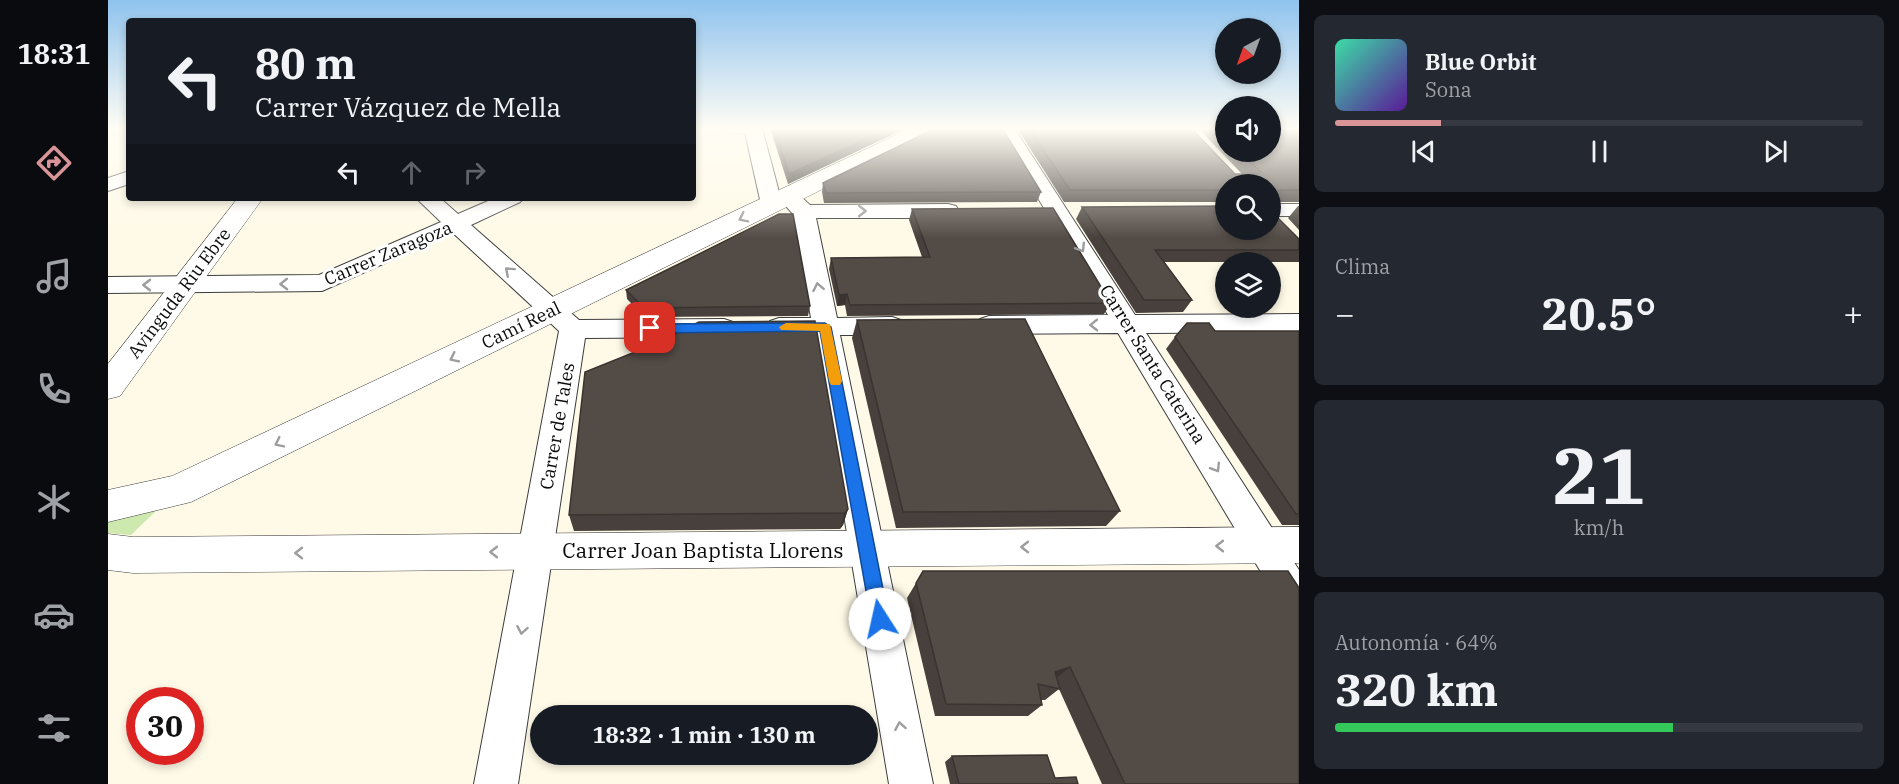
<!DOCTYPE html>
<html lang="es">
<meta charset="utf-8">
<style>
body{margin:0;font-family:"IBM Plex Serif",serif;background:#242831;color:#f1f3f6;height:100vh;display:flex;flex-direction:column;font-size:22px;white-space:nowrap}
*{box-sizing:border-box;margin:0}
p{font-size:20px;color:#9ea1a6}
.icon{flex:none;width:33px;height:33px;fill:none;stroke:currentColor;stroke-width:2;stroke-linecap:round;stroke-linejoin:round}
.map{position:relative;flex:1;overflow:hidden}
.details{display:flex;flex-direction:column;gap:15px;padding:15px;background:#0d0f14;width:600px}
.details>*{flex:none}
.hud{position:absolute;left:18px;top:18px;width:570px;height:183px;border-radius:6px;box-shadow:0 3px 9px #0003;background:#171b24;color:#f1f3f6;overflow:hidden}
.needle{width:39px;rotate:221deg}
.controls{position:absolute;left:1107px;top:18px;display:grid;gap:12px}
.controls a{display:grid;place-items:center;width:66px;height:66px;border-radius:50%;background:#171b24;box-shadow:0 3px 9px #0003;font-size:30px}
.speed{position:absolute;left:18px;top:687px;display:flex;gap:12px;font-size:30px;font-weight:700;text-align:center}
.speed>*{display:grid;place-content:center;width:78px;height:78px;border-radius:50%;background:#171b24;box-shadow:0 3px 9px #0003;line-height:1}
.speed .limit{border:9px solid #d22;background:#fff;color:#111}
.pin{position:absolute;display:grid;place-items:center;width:51px;height:51px;color:#fff;margin:-26px;border-radius:12px;box-shadow:0 3px 9px #0006}
.me{position:absolute;width:66px;margin:-33px;rotate:350deg;stroke-linejoin:round;filter:drop-shadow(0 0 4px #0008)}
.turn{display:flex;align-items:center;gap:21px;height:126px;padding:0 30px;font-size:27px}
.turn .icon{width:78px;height:78px;stroke-width:2.5}
.turn b{display:block;font-size:42px;line-height:51px}
.lanes{display:flex;align-items:center;height:57px;padding:0 30px;background:#0003;justify-content:center;gap:30px;direction:ltr}
.lanes .off{opacity:.35}
.big{font-size:45px;font-weight:700;line-height:1.1}
.details .tile{flex:1;display:flex;flex-direction:column;justify-content:center;gap:9px;min-width:0;padding:0 21px;border-radius:9px;background:#242831}
.details .dial{align-items:center;gap:0}
.dial b{font-size:78px;line-height:1}
.song{display:flex;align-items:center;gap:18px}
.cover{width:72px;height:72px;border-radius:9px;background:linear-gradient(135deg,hsl(160 70% 55%),hsl(270 70% 35%))}
.played{height:6px;border-radius:3px;background:linear-gradient(90deg,#d99498 20%,#363941 20%)}
.keys{display:flex;justify-content:space-around;direction:ltr}
.heat{display:flex;justify-content:space-between;align-items:center;font-size:33px;direction:ltr}
.charge{height:9px;border-radius:4px;background:linear-gradient(90deg,#34c759 64%,#363941 0)}
.trip{position:absolute;left:422px;top:705px;width:348px;height:60px;border-radius:30px;background:#171b24;box-shadow:0 3px 9px #0003;font-weight:700;line-height:60px;text-align:center}
main{display:flex;flex:1;min-height:0}
.dock{display:flex;flex-direction:column;width:108px;justify-content:space-around;align-items:center;background:#090b0e;color:#9ea1a6}
.dock .icon{width:42px;height:42px}
.dock .selected{color:#d99498}
.dock b{font-size:27px;color:#f1f3f6}
.map>svg:first-child{display:block}
</style>
<main>
<nav class="dock">
<b>18:31</b>
<svg class="icon selected" aria-label="directions" viewBox="0 0 24 24"><path d="M12 3l9 9-9 9-9-9zM9 14v-3h6M13 9l2 2-2 2"/></svg>
<svg class="icon" aria-label="music" viewBox="0 0 24 24"><path d="M9 18V5l10-2v13"/><circle cx="6" cy="18" r="3"/><circle cx="16" cy="16" r="3"/></svg>
<svg class="icon" aria-label="phone" viewBox="0 0 24 24"><path d="M5 4h4l2 5-3 2q2 4 5 5l2-3 5 2v4C11 20 4 13 5 4z"/></svg>
<svg class="icon" aria-label="climate" viewBox="0 0 24 24"><path d="M12 3v18M4 7l16 10M4 17L20 7"/></svg>
<svg class="icon" aria-label="car" viewBox="0 0 24 24"><path d="M5 17H2v-5l4-1 3-4h7l3 4 3 1v5h-3M9 17h6M6 11h13"/><circle cx="7" cy="17" r="2"/><circle cx="17" cy="17" r="2"/></svg>
<svg class="icon" aria-label="filters" viewBox="0 0 24 24"><path d="M4 7h16M4 17h16"/><circle cx="9" cy="7" r="2"/><circle cx="15" cy="17" r="2"/></svg>
</nav>
<div class="map">
<svg width="1191" height="784" viewBox="0 0 1191 784">
<rect width="100%" height="100%" fill="#fffae7"/>
<path fill="#cde9b0" d="M 50,509 L 23,535 L 0,533 L 0,520 Z"/>
<g fill="none" stroke-linecap="round" stroke-linejoin="round">
<defs>
<path id="pedestrian" d="M 612,128 L 651,128 L 652,129 C 644,136 620,135 612,128 Z"/>
<g id="minor">
<path d="M 636,128 L 654,128 L 671,192 C 686,188 692,196 702,205 L 840,204 L 848,206 L 851,211 L 848,216 L 840,218 L 708,218 L 729,318 L 784,317 L 793,320 L 797,326 L 793,332 L 784,335 L 732,335 L 825,784 L 781,784 L 706,336 L 671,336 L 662,333 L 658,327 L 662,321 L 671,318 L 703,318 L 685,214 L 675,203 L 672,209 L 664,210 L 656,209 L 653,204 Z"/>
<path d="M 888,128 L 906,128 L 1027,315 L 1191,314 L 1191,332 L 1038,333 L 1191,570 L 1191,620 L 1178,614 L 1010,333 L 881,334 L 872,331 L 868,325 L 872,319 L 881,316 L 1000,315 Z"/>
<path d="M 21,171 L 21,184 L 0,191 L 0,178 Z"/>
<path d="M 308,198 L 332,198 L 350,214 L 387,198 L 416,198 L 412,202 L 363,225 L 471,320 L 616,319 L 625,322 L 629,328 L 625,334 L 616,337 L 477,338 L 410,784 L 366,784 L 451,331 L 345,233 L 214,291 L 0,293 L 0,277 L 211,275 L 333,222 Z"/>
<rect x="1162" y="204" width="29" height="12"/>
</g>
<g id="tertiary">
<path d="M 803,128 L 831,128 L 828,133 L 83,502 L 0,522 L 0,490 L 64,476 Z"/>
<path d="M 130,198 L 155,198 L 12,396 L 0,399 L 0,364 Z"/>
<path d="M 1191,527 L 1191,563 L 25,573 L 0,570 L 0,534 L 25,537 Z"/>
</g>
</defs>
<use href="#pedestrian" stroke="#3d3d3d" stroke-width="1"/>
<use href="#minor" stroke="#3d3d3d" stroke-width="2"/>
<use href="#tertiary" stroke="#3d3d3d" stroke-width="1"/>
<use href="#pedestrian" fill="#fff" fill-rule="evenodd"/>
<use href="#minor" fill="#fff" fill-rule="evenodd"/>
<use href="#tertiary" fill="#fff" fill-rule="evenodd"/>
</g>
<g fill="#47403c">
<path d="M 662,128 L 798,128 L 680,184 Z"/>
<path d="M 909,128 L 1083,128 L 1127,174 L 1134,174 L 1090,128 L 1118,128 L 1118,152 L 1162,152 L 1191,128 L 1191,202 L 1169,202 L 1170,218 L 1191,239 L 1191,262 L 1056,262 L 1084,300 L 1075,312 L 1028,313 L 968,219 L 974,207 L 1118,230 L 1162,184 L 1118,184 L 1118,202 L 956,202 Z"/>
<path d="M 715,183 L 933,192 L 929,202 L 716,203 L 714,192 Z"/>
<path d="M 1190,206 L 1191,206 L 1191,230 L 1180,218 Z"/>
<path d="M 804,209 L 1003,303 L 996,314 L 739,316 L 737,305 L 729,306 L 721,269 L 723,258 L 814,257 L 801,220 Z"/>
<path d="M 518,290 L 702,306 L 700,316 L 537,317 L 519,299 Z"/>
<path d="M 749,320 L 1012,511 L 998,526 L 788,528 L 744,338 Z"/>
<path d="M 1107,331 L 1191,331 L 1191,525 L 1174,525 L 1058,349 L 1067,337 Z"/>
<path d="M 542,346 L 740,509 L 735,525 L 732,529 L 466,531 L 461,515 Z"/>
<path d="M 808,583 L 1191,784 L 994,784 L 951,689 L 937,700 L 933,700 L 934,705 L 920,716 L 827,716 L 799,598 Z"/>
<path d="M 844,756 L 947,778 L 970,784 L 842,784 L 837,762 Z"/>
</g>
<g fill="#3a3431">
<path d="M 781,128 L 798,128 L 680,184 L 681,174 Z"/>
<path d="M 739,294 L 737,305 L 729,306 L 731,295 Z"/>
<path d="M 740,509 L 735,525 L 732,529 L 737,513 Z"/>
<path d="M 962,667 L 947,679 L 947,672 Z"/>
</g>
<g fill="#534b46" stroke="#3a3431" stroke-width="1.5">
<path d="M 666,128 L 781,128 L 681,174 Z"/>
<path d="M 828,128 L 894,128 L 933,192 L 718,193 L 715,183 Z"/>
<path d="M 921,128 L 1083,128 L 1127,174 L 1150,174 L 1153,172 L 1132,152 L 1162,152 L 1162,128 L 1191,128 L 1191,190 L 1171,190 L 1169,192 L 1170,218 L 1191,239 L 1191,250 L 1047,250 L 1084,300 L 1036,300 L 974,207 L 1118,206 L 1118,230 L 1162,230 L 1162,184 L 1118,184 L 1118,190 L 962,190 Z"/>
<path d="M 1108,128 L 1118,128 L 1118,137 Z"/>
<path d="M 945,208 L 1003,303 L 742,305 L 739,294 L 731,295 L 723,258 L 822,257 L 804,209 Z"/>
<path d="M 671,214 L 685,214 L 702,306 L 536,308 L 518,290 L 577,261 Z"/>
<path d="M 917,319 L 1012,511 L 795,512 L 749,320 Z"/>
<path d="M 707,321 L 740,509 L 737,513 L 461,515 L 477,372 L 542,346 L 591,322 Z"/>
<path d="M 1079,323 L 1101,323 L 1107,331 L 1191,331 L 1191,514 L 1188,514 L 1067,337 Z"/>
<path d="M 815,571 L 1180,571 L 1191,588 L 1191,784 L 1017,784 L 962,667 L 947,672 L 952,689 L 930,684 L 934,705 L 838,704 L 808,583 Z"/>
<path d="M 939,755 L 947,778 L 968,777 L 970,784 L 851,784 L 844,756 Z"/>
</g>
<defs><path id="oneway-chevron" d="M-2-3.5L2.5 0L-2 3.5" fill="none" stroke-width="1.6" stroke-linecap="round" stroke-linejoin="round" transform="scale(1.5)"/></defs>
<g stroke="#9d9d9d">
<use href="#oneway-chevron" transform="translate(754 211)"/>
<use href="#oneway-chevron" transform="translate(635 218) rotate(154)"/>
<use href="#oneway-chevron" transform="translate(973 248) rotate(58)"/>
<use href="#oneway-chevron" transform="translate(401 271) rotate(-138)"/>
<use href="#oneway-chevron" transform="translate(176 284) rotate(179)"/>
<use href="#oneway-chevron" transform="translate(39 285) rotate(180)"/>
<use href="#oneway-chevron" transform="translate(710 287) rotate(-101)"/>
<use href="#oneway-chevron" transform="translate(986 325) rotate(179)"/>
<use href="#oneway-chevron" transform="translate(346 358) rotate(154)"/>
<use href="#oneway-chevron" transform="translate(171 443) rotate(154)"/>
<use href="#oneway-chevron" transform="translate(1108 468) rotate(58)"/>
<use href="#oneway-chevron" transform="translate(1112 546) rotate(180)"/>
<use href="#oneway-chevron" transform="translate(917 547) rotate(180)"/>
<use href="#oneway-chevron" transform="translate(386 552) rotate(180)"/>
<use href="#oneway-chevron" transform="translate(191 553) rotate(180)"/>
<use href="#oneway-chevron" transform="translate(414 630) rotate(100)"/>
<use href="#oneway-chevron" transform="translate(792 726) rotate(-100)"/>
</g>
<linearGradient id="sky" x2="0" y2="1"><stop stop-color="#8fc3ee"/><stop offset="0.54" stop-color="#fffdf4"/><stop offset="1" stop-color="#fffdf4" stop-opacity="0"/></linearGradient>
<rect width="1191" height="238" fill="url(#sky)"/>
<path fill="#1a73e8" stroke="#114b97" stroke-width="1.5" d="M 717,323 L 723,327 L 781,619 L 778,626 L 772,628 L 766,626 L 763,619 L 712,331 L 542,333 L 536,328 L 542,324 Z"/>
<path fill="#f59e0b" d="M 678,323 L 722,324 L 734,381 L 732,385 L 723,385 L 721,381 L 712,331 L 673,330 L 671,327 Z"/>
<g text-anchor="middle" dominant-baseline="central" stroke-width="6" stroke-linejoin="round" paint-order="stroke">
<g font-size="18" fill="#0a0a0a" stroke="#fff">
<text transform="translate(280 253) rotate(-23)">Carrer Zaragoza</text>
<text transform="translate(71 293) rotate(-53)">Avinguda Riu Ebre</text>
<text transform="translate(413 325) rotate(-26)">Camí Real</text>
<text transform="translate(1045 364) rotate(58)">Carrer Santa Caterina</text>
<text transform="translate(449 426) rotate(-80)">Carrer de Tales</text>
</g>
<g font-size="21" fill="#0a0a0a" stroke="#fff">
<text x="595" y="550">Carrer Joan Baptista Llorens</text>
</g>
</g>
</svg>
<div class="controls">
<a><svg class="needle" viewBox="-14 -14 28 28"><path d="M0-13l5 13h-10z" fill="#e53935"/><path d="M0 13l5-13h-10z" fill="#9ea1a6"/></svg></a>
<a><svg class="icon" aria-label="sound" viewBox="0 0 24 24"><path d="M4 9h4l5-4v14l-5-4H4zM17 9q2 3 0 6"/></svg></a>
<a><svg class="icon" aria-label="search" viewBox="0 0 24 24"><circle cx="10" cy="10" r="6"/><path d="M15 15l6 6"/></svg></a>
<a><svg class="icon" aria-label="layers" viewBox="0 0 24 24"><path d="M12 4l9 5-9 5-9-5zM3 14l9 5 9-5"/></svg></a>
</div>
<div class="speed"><div class="limit">30</div></div>
<div class="pin" style="left:542px;top:328px;background:#d93025"><svg class="icon" aria-label="arrive" viewBox="0 0 24 24"><path d="M6 21V4h12l-3 4 3 4H6"/></svg></div>
<svg class="me" style="left:772px;top:619px" viewBox="-20 -20 40 40"><circle r="19" fill="#fff"/><path d="M0-13L10 11 0 6-10 11z" fill="#1a73e8"/></svg>
<div class="trip">18:32 · 1 min · 130 m</div>
<div class="hud">
<div class="turn"><svg class="icon" aria-label="left" viewBox="0 0 24 24"><path d="M17 20v-9H6M10 6l-5 5 5 5"/></svg><div><b>80 m</b>Carrer Vázquez de Mella</div></div>
<div class="lanes"><svg class="icon" aria-label="left" viewBox="0 0 24 24"><path d="M17 20v-9H6M10 6l-5 5 5 5"/></svg><svg class="icon off" aria-label="ahead" viewBox="0 0 24 24"><path d="M12 20V5M6 11l6-6 6 6"/></svg><svg class="icon off" aria-label="right" viewBox="0 0 24 24"><path d="M7 20v-9h11M14 6l5 5-5 5"/></svg></div>
</div>
</div>
<section class="details">
<div class="tile">
<div class="song"><i class="cover"></i><div><b>Blue Orbit</b><p>Sona</p></div></div>
<div class="played"></div>
<div class="keys"><svg class="icon" aria-label="previous" viewBox="0 0 24 24"><path d="M18 5L8 12l10 7zM5 5v14"/></svg><svg class="icon" aria-label="pause" viewBox="0 0 24 24"><path d="M8 5v14M16 5v14"/></svg><svg class="icon" aria-label="next" viewBox="0 0 24 24"><path d="M6 5l10 7-10 7zM19 5v14"/></svg></div>
</div>
<div class="tile"><p>Clima</p>
<div class="heat"><a>−</a><b class="big">20.5°</b><a>+</a></div>
</div>
<div class="tile dial"><b>21</b><p>km/h</p></div>
<div class="tile"><p>Autonomía · 64%</p><b class="big">320 km</b><div class="charge"></div></div>
</section>
</main>
